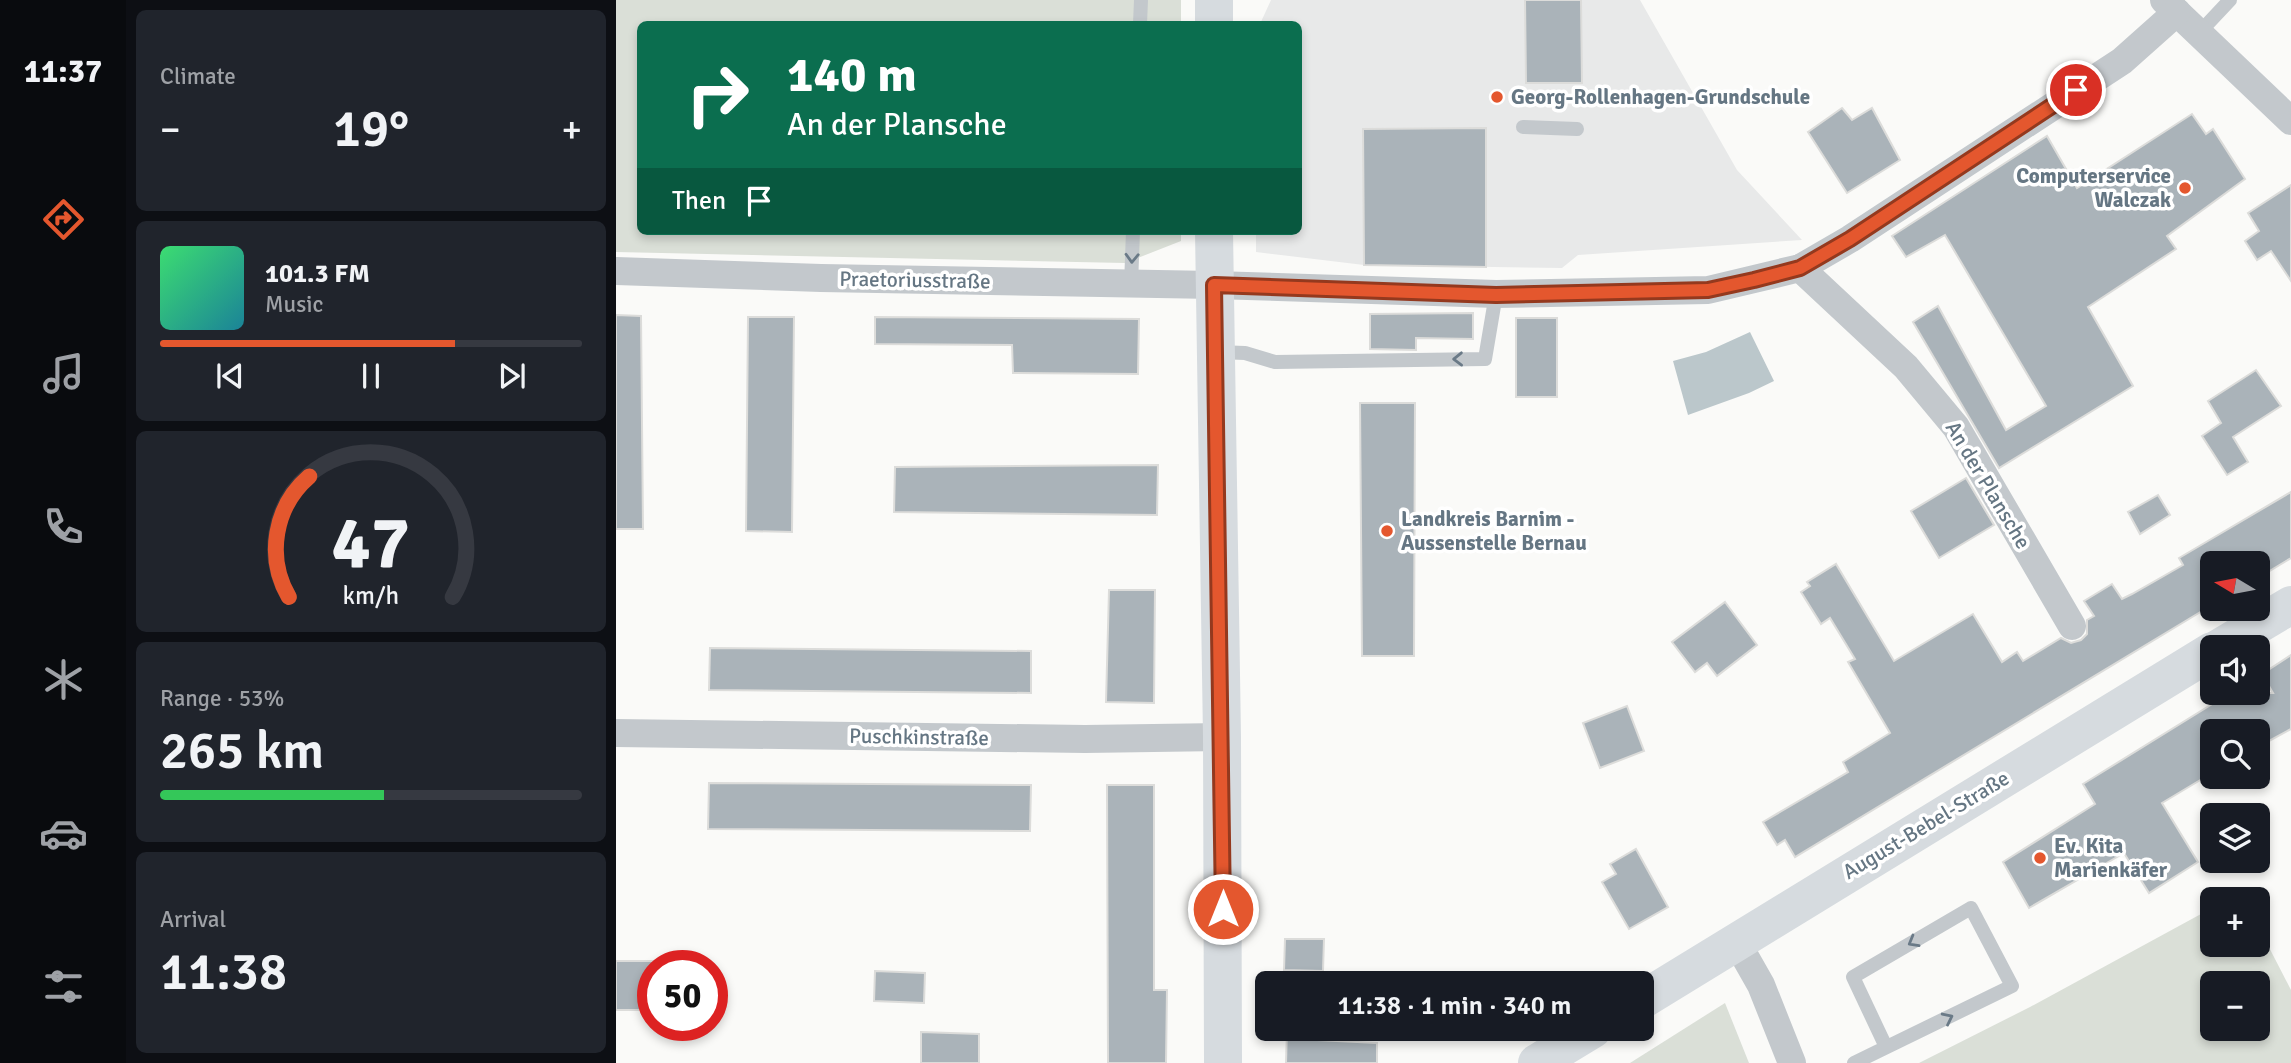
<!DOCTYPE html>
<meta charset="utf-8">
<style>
body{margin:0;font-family:Signika,sans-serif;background:#20242c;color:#f1f3f6;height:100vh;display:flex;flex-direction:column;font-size:26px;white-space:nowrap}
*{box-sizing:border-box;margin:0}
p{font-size:23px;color:#9ea1a6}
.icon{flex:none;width:38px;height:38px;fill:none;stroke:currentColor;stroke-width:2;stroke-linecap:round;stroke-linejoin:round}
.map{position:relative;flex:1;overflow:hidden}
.side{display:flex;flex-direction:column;gap:10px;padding:10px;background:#0d0f14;width:490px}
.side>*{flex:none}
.top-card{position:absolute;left:21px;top:21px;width:665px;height:214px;border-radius:10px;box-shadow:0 4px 10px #0003;background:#0b6e4f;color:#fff;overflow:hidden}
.needle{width:46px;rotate:280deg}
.buttons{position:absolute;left:1584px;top:551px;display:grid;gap:14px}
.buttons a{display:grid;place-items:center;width:70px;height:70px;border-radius:10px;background:#171b24;box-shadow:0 4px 10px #0003;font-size:35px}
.speed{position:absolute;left:21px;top:950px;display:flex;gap:14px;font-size:35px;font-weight:700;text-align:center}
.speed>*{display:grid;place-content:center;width:91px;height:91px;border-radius:50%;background:#171b24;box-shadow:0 4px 10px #0003;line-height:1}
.speed .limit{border:10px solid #d22;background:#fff;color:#111}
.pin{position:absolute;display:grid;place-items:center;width:60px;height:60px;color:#fff;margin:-30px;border:4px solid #fff;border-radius:50%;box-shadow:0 2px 7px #0007}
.me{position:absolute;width:77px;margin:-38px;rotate:0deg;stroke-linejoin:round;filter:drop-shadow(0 0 5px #0008)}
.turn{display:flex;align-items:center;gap:24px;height:147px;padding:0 35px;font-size:32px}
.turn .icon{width:91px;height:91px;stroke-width:2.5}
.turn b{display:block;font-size:49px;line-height:60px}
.then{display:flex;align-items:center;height:66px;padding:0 35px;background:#0003;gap:14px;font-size:26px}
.big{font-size:52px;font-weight:600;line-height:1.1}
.side .card{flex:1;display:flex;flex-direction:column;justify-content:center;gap:10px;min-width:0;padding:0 24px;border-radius:10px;background:#20242c}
.side .dial{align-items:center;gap:0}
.dial svg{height:182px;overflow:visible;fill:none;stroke:#363941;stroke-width:7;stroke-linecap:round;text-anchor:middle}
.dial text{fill:#f1f3f6;stroke:none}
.song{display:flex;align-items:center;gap:21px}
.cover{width:84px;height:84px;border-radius:10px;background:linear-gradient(135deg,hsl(140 70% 55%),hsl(190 70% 35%))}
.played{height:7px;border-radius:4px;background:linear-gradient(90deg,#e4572e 70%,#363941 70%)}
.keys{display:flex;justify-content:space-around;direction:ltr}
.heat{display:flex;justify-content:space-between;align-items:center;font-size:38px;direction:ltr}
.charge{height:10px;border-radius:5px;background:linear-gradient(90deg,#34c759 53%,#363941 0)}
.trip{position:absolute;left:639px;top:971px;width:399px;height:70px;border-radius:10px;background:#171b24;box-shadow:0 4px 10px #0003;font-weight:600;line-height:70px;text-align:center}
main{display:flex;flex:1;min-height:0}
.tabs{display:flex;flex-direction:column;width:126px;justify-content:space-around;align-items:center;background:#090b0e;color:#9ea1a6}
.tabs .icon{width:49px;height:49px}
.tabs .current{color:#e4572e}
.tabs b{font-size:32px;color:#f1f3f6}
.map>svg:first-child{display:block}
</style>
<main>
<nav class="tabs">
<b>11:37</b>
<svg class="icon current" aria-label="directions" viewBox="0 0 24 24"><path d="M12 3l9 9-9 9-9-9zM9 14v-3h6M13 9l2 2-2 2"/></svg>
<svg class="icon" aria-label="music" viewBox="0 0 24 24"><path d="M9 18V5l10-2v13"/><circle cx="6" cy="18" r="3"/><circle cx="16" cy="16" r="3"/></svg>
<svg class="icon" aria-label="phone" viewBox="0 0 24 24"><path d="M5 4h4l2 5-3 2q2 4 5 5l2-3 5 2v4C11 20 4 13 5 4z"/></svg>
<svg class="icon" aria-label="climate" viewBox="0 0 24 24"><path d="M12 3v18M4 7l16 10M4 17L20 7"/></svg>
<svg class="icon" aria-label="car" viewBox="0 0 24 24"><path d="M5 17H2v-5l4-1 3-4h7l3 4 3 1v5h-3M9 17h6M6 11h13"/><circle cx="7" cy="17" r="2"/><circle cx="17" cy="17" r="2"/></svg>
<svg class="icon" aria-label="filters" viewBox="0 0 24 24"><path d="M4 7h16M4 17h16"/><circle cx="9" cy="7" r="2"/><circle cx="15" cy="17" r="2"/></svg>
</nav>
<section class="side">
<div class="card"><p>Climate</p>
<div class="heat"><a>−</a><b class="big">19°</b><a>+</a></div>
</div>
<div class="card">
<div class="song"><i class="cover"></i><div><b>101.3 FM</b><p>Music</p></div></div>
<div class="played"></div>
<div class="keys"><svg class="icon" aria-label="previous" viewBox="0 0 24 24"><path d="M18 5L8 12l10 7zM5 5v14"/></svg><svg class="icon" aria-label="pause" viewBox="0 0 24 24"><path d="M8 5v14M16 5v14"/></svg><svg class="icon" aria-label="next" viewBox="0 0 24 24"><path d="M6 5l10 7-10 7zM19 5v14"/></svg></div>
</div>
<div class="card dial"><svg viewBox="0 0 100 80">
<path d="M14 69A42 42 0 1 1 86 69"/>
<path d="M14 69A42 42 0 0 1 23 16" stroke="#e4572e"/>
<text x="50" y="56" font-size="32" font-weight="700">47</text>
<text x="50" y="72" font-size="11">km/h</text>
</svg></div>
<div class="card"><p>Range · 53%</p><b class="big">265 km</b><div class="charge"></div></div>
<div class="card"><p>Arrival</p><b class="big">11:38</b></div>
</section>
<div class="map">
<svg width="1675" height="1063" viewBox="0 0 1675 1063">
<rect width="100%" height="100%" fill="#fafaf8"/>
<path fill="#e8e9e9" d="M 655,0 L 1024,0 L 1121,170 L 1186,240 L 962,255 L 946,268 L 748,265 L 640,252 L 640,231 L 682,231 L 682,24 L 644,24 Z"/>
<g fill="#dadfd7" fill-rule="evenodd">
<path d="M 0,0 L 565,0 L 565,24 L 24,24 L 24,231 L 565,231 L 565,241 L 509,263 L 0,252 Z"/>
<path d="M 1596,908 L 1596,945 L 1642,945 L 1642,926 L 1675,990 L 1675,1063 L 1303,1063 L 1414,1007 ZM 1596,984 L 1642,984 L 1642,1029 L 1596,1029 Z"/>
<path d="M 1109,1003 L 1133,1063 L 1014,1063 Z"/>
</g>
<path fill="#bbc7cb" d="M 1134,332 L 1158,381 L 1133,393 L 1072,415 L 1057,361 L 1090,352 Z"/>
<g fill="#aab3b9" stroke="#dcdcda" stroke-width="2">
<path d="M 909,0 L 965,0 L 966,83 L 910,83 Z"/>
<path d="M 1226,108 L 1236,120 L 1256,108 L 1284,160 L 1231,193 L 1192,132 Z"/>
<path d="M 1576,114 L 1590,134 L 1597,129 L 1629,179 L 1551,236 L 1560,249 L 1472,307 L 1517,386 L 1383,468 L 1297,322 L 1322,306 L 1390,430 L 1430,406 L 1329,235 L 1290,257 L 1276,236 L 1431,136 L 1461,188 Z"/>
<path d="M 870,128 L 870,267 L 748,265 L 747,129 Z"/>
<path d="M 1675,185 L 1675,281 L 1655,251 L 1641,260 L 1629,241 L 1643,231 L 1632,213 Z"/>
<path d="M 857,313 L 857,339 L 800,338 L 800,350 L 754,349 L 754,314 Z"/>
<path d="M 0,315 L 25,316 L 27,529 L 0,529 Z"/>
<path d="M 132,317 L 178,317 L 176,532 L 130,531 Z"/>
<path d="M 259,317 L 523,319 L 522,374 L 397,373 L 396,345 L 259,344 Z"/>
<rect x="900" y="318" width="41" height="79"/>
<path d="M 1640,370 L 1665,406 L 1617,437 L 1632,462 L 1611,475 L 1586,436 L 1605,423 L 1592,401 Z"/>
<path d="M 744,403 L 799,403 L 798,656 L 746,656 Z"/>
<path d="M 542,465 L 541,515 L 278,512 L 279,467 Z"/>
<path d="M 1350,478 L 1378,525 L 1323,558 L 1295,511 Z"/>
<path d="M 1675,492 L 1675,558 L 1642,578 L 1642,564 L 1596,564 L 1596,605 L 1179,857 L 1169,840 L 1161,845 L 1147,822 L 1232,772 L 1227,762 L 1274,733 L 1232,662 L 1239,659 L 1214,618 L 1205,624 L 1185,592 L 1194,586 L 1191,582 L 1220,564 L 1278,661 L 1357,614 L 1386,662 L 1401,652 L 1407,661 L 1445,638 L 1455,643 L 1465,640 L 1471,634 L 1471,620 L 1478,616 L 1468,601 L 1496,584 L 1506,599 L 1516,594 L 1567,565 L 1563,558 Z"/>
<path d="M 1542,495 L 1554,515 L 1524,534 L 1512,512 Z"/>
<path d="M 493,590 L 539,590 L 538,703 L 490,702 Z"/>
<path d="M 1109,602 L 1141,645 L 1101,676 L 1091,663 L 1079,672 L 1056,642 Z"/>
<path d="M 94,648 L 415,651 L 415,693 L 93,690 Z"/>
<path d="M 1675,655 L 1675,729 L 1642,747 L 1642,732 L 1596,732 L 1596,773 L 1546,803 L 1582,862 L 1533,893 L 1508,853 L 1413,908 L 1387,862 L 1479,804 L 1467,784 L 1614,693 L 1657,693 L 1646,674 Z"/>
<path d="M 1011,706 L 1028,751 L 984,768 L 967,723 Z"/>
<path d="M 93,783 L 415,785 L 414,831 L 92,829 Z"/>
<path d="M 491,785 L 538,785 L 538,990 L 551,990 L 550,1063 L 492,1063 Z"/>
<path d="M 1020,849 L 1052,907 L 1013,929 L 986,882 L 1000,874 L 994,864 Z"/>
<path d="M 669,939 L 708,939 L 707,971 L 668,970 Z"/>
<rect x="0" y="961" width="37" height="49"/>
<path d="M 259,971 L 309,973 L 308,1003 L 258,1001 Z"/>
<path d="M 671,1029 L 702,1029 L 702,1040 L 761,1043 L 761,1063 L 670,1063 Z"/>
<path d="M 305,1032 L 363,1034 L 363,1063 L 305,1063 Z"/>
</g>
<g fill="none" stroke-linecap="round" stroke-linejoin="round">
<g stroke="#c3c8cc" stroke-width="14">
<path d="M 524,24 L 525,0"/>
<path d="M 1583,33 L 1614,0"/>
<path d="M 907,127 L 961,129"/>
<path d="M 515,285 L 517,231"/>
<path d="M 601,352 L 629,353 L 659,362 L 869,359 L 880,294"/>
<path d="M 1238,1063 L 1396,986 L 1355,908 L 1237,977 L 1270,1047"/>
</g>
<g stroke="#c3c8cc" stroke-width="28">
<path d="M 1548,0 L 1675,121"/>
<path d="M 1184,268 L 1290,367 L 1340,427 L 1456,626"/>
<path d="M 0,271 L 205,278 L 598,285 L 880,294 L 1092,290 L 1184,268 L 1234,239 L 1506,61 L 1561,12"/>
<path d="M 0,733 L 469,739 L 606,737"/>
<path d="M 1120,941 L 1145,985 L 1176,1063"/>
</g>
<g stroke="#d6dbdf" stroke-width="38">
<path d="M 598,24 L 598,0"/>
<path d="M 598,231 L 606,737 L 607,1063"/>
<path d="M 1603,648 L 1675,605"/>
<path d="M 1026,1000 L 1596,651"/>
<path d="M 921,1063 L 977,1029"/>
</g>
</g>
<defs><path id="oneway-chevron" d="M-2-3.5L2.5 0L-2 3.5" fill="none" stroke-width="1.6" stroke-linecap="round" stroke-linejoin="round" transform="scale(1.75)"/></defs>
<g stroke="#6a7a87">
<use href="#oneway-chevron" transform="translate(516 258) rotate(92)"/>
<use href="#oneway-chevron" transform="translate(842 359) rotate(179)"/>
<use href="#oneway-chevron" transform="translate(1297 942) rotate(150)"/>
<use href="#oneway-chevron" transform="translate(1332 1018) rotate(-26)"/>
</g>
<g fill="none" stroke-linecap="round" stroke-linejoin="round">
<defs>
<path id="route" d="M 607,909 L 598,285 L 880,295 L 1092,290 L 1138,280 L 1184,268 L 1234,239 L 1460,90"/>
</defs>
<use href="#route" stroke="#94391e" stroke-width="18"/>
<use href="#route" stroke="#e4572e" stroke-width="12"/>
</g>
<g fill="#e4572e" stroke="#fff" stroke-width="2.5">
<circle cx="881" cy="97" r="7"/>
<circle cx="1569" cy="188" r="7"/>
<circle cx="771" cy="531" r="7"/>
<circle cx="1424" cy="858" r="7"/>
</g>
<g text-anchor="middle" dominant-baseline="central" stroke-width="7" stroke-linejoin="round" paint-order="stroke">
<g font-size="21" font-weight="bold" fill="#657683" stroke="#fff" text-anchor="start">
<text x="895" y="97">Georg-Rollenhagen-Grundschule</text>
<text x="1555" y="176" text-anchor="end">Computerservice<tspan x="1555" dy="24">Walczak</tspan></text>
<text x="785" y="519">Landkreis Barnim -<tspan x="785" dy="24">Aussenstelle Bernau</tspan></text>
<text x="1438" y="846">Ev. Kita<tspan x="1438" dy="24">Marienkäfer</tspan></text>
</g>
<g font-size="21" fill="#657683" stroke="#fff">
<text transform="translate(299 280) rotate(1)">Praetoriusstraße</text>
<text transform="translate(1372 485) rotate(59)">An der Plansche</text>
<text transform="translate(303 737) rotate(1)">Puschkinstraße</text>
<text transform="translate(1310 825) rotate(-31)">August-Bebel-Straße</text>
</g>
</g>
</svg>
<div class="buttons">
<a><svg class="needle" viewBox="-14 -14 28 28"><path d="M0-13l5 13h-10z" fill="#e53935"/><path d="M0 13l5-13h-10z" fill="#9ea1a6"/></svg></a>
<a><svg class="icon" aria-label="sound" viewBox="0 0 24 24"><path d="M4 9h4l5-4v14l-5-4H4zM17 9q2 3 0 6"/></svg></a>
<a><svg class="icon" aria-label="search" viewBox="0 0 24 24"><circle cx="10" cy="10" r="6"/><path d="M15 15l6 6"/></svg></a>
<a><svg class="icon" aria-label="layers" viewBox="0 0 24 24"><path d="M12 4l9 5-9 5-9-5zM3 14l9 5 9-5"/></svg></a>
<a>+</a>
<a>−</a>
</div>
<div class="speed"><div class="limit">50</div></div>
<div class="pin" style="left:1460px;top:90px;background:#d93025"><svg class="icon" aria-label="arrive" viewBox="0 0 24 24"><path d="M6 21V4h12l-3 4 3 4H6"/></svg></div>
<svg class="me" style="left:607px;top:909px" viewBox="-20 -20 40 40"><circle r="17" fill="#e4572e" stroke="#fff" stroke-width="3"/><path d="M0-11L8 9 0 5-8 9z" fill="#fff"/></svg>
<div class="trip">11:38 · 1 min · 340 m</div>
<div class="top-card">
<div class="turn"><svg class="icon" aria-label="right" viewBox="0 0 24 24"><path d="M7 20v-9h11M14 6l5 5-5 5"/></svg><div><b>140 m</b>An der Plansche</div></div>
<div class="then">Then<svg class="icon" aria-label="arrive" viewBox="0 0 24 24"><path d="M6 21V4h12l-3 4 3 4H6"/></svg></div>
</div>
</div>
</main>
